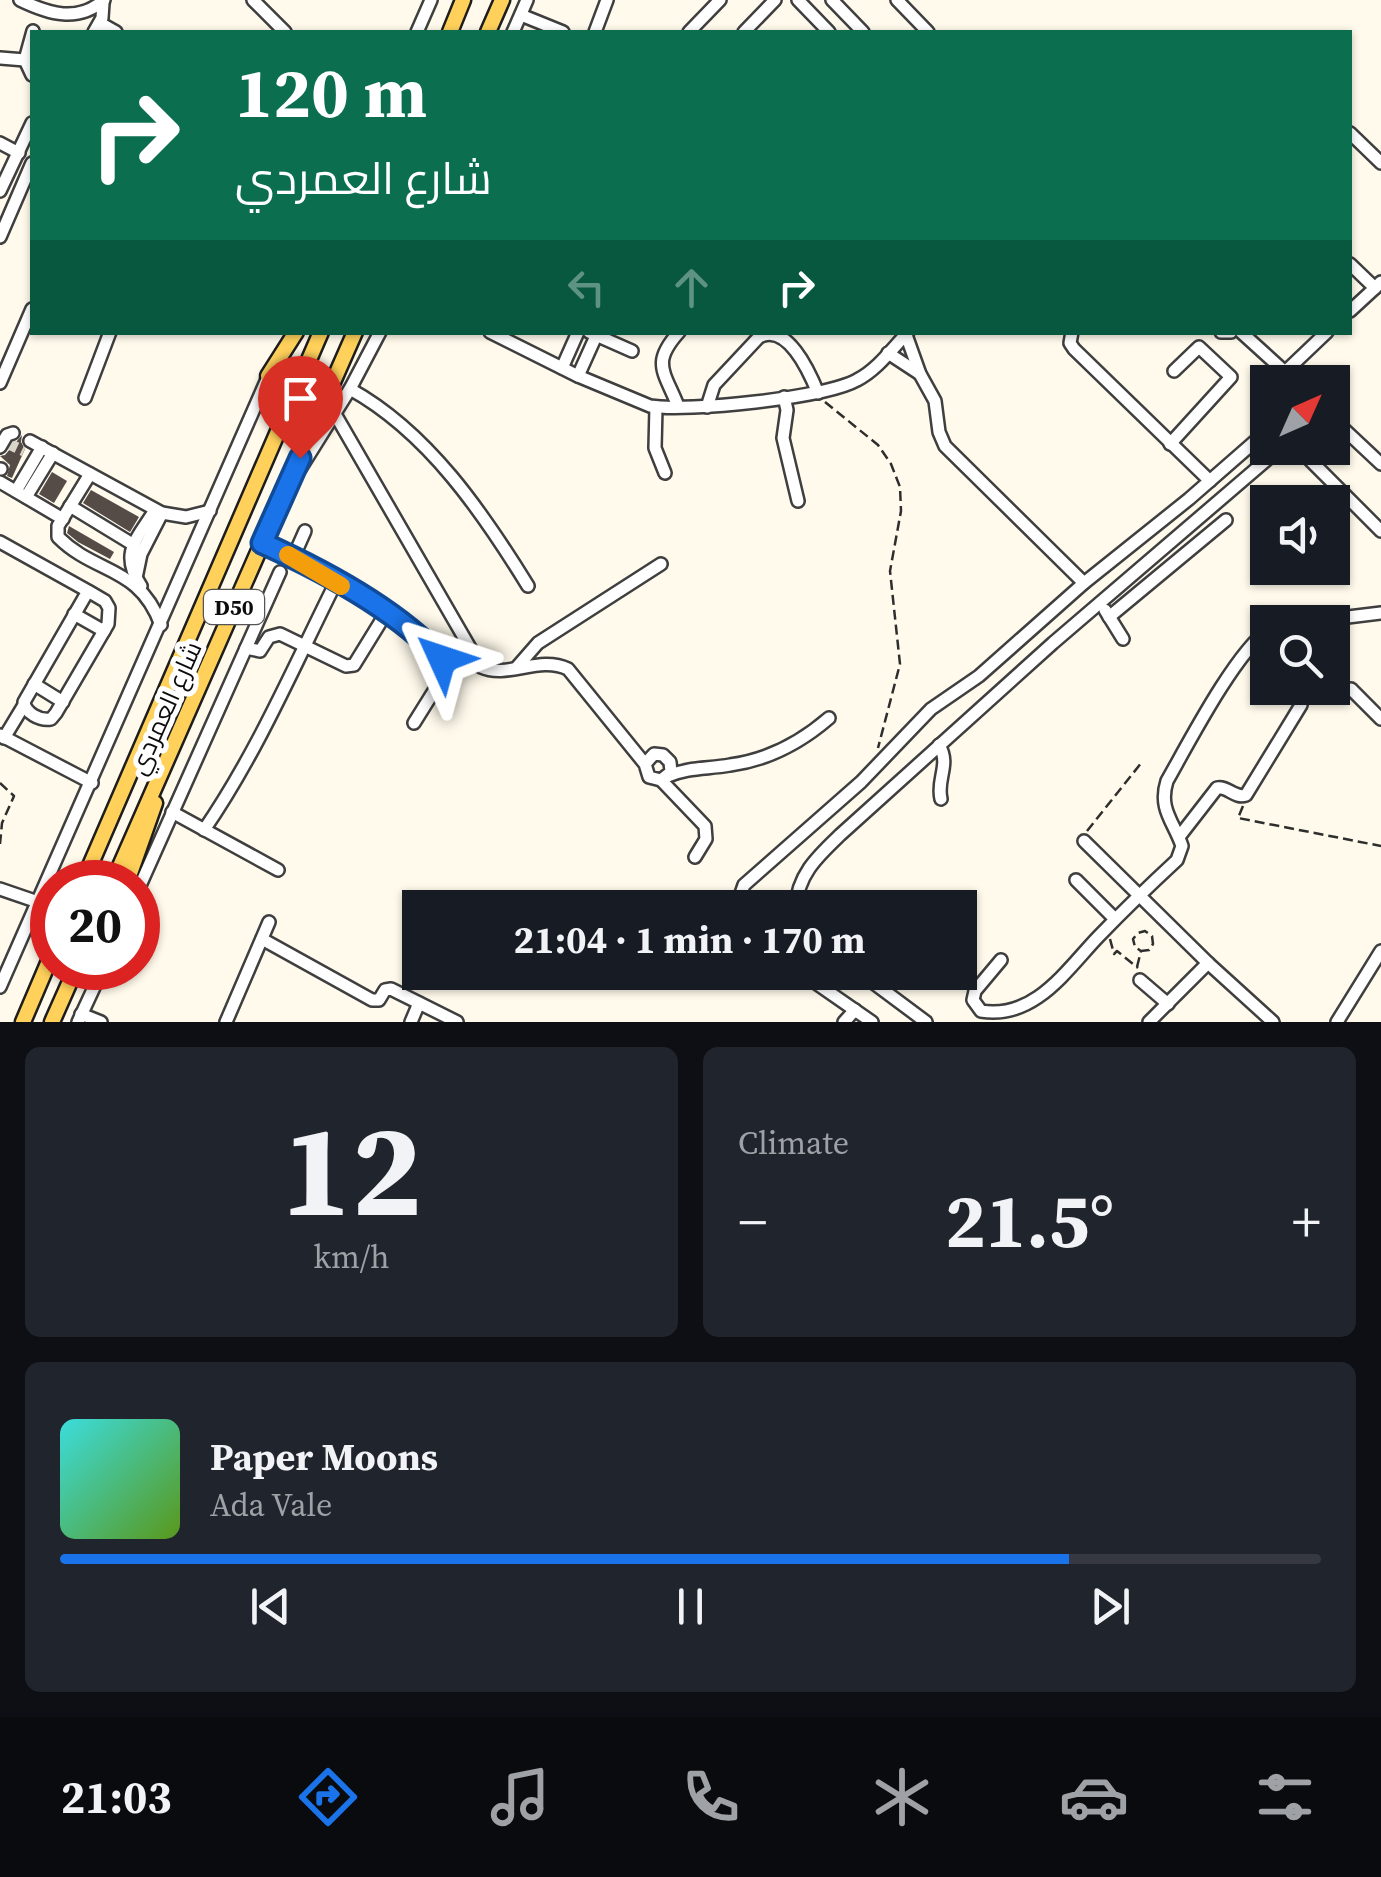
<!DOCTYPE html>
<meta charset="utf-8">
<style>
body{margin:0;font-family:"Source Serif 4",Cairo,serif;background:#20242c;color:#f1f3f6;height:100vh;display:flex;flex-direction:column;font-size:38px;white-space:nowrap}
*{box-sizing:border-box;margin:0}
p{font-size:32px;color:#9ea1a6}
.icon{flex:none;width:55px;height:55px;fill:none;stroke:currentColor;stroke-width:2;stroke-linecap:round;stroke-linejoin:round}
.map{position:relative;height:1022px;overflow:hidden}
.drawer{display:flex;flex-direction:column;gap:25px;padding:25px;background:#0d0f14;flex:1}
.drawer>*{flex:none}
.banner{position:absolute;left:30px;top:30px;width:1322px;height:305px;border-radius:0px;box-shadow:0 2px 8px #0004;background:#0b6e4f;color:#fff;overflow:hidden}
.needle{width:65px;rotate:45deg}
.tools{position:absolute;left:1250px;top:365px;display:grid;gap:20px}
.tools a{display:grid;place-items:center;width:100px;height:100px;border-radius:0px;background:#171b24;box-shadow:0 2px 8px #0004;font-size:50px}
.speed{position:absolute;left:30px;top:860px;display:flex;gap:20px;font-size:50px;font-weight:700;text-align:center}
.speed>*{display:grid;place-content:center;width:130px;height:130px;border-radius:50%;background:#171b24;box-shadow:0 2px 8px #0004;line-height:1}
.speed .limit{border:15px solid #d22;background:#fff;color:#111}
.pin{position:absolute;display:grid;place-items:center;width:85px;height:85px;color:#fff;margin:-102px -42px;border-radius:50% 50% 50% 0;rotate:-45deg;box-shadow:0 0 10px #0007}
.pin .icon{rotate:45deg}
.me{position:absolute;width:110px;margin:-55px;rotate:312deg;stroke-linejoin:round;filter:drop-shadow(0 0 8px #0008)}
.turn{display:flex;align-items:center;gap:35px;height:210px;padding:0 40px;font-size:45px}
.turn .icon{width:130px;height:130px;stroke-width:2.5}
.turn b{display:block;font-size:70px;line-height:85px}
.lanes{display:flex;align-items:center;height:95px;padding:0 40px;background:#0003;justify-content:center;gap:50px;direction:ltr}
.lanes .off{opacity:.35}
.big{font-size:75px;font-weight:700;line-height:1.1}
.drawer .card{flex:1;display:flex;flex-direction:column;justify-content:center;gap:15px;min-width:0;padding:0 35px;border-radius:15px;background:#20242c}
.drawer .dial{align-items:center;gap:0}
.dial b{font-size:130px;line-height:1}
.song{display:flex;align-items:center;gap:30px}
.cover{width:120px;height:120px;border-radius:15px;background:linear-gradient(135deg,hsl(180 70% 55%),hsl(90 70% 35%))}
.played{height:10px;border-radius:5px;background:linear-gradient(90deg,#1a73e8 80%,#363941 80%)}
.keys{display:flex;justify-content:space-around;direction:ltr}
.heat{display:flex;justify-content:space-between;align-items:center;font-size:55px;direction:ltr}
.drawer .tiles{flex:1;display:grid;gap:25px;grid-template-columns:1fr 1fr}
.card:last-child{grid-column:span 2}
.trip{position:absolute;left:402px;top:890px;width:575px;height:100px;border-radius:0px;background:#171b24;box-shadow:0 2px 8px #0004;font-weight:700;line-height:100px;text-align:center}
.dock{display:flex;height:160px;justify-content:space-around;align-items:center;background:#090b0e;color:#9ea1a6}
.dock .icon{width:70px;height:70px}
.dock .selected{color:#1a73e8}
.dock b{font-size:45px;color:#f1f3f6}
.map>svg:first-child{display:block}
</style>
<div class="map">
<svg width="1381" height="1022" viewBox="0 0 1381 1022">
<rect width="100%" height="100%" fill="#fffaeb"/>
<g fill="#554c48">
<path d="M 22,435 L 21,442 L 25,449 L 12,478 L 7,476 L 10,465 L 0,456 L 5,455 Z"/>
<path d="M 52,472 L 67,481 L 54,503 L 39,494 Z"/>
<path d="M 91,490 L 139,517 L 130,532 L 83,503 Z"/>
<path d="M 69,526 L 114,552 L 110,559 L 78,542 L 67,533 Z"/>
</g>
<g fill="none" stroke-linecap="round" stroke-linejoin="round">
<path stroke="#dbd6ca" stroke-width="11" stroke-dasharray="11 5.5" stroke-linecap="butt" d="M 7,443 L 24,451"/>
<defs>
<g id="minor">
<path d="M 20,0 C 49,14 78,23 104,0"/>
<path d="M 253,0 L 285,32"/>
<path d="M 798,0 L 829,32"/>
<path d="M 832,0 L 863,32"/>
<path d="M 897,0 L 928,32"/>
<path d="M 521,15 L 563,32"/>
<path d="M 100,23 L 116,32"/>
<path d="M 94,32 L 102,18 L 103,3"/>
<path d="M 417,32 L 431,0"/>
<path d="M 513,32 L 527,0"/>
<path d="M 595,32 L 607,0"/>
<path d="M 689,32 L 720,0"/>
<path d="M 744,32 L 775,0"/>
<path d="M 0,58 L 25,60"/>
<path d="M 32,75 L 25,60 L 33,31"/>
<path d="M 1350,133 L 1381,163"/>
<path d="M 0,143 L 19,153"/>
<path d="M 0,191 L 32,123"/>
<path d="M 0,237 L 32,163"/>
<path d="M 1350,264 L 1375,288 L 1381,282"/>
<path d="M 1350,311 L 1375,288"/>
<path d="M 490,332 L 578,376 L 650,406 C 687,412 825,398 857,380 C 877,370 892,349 908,332"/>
<path d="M 589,332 L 632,351"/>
<path d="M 905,332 L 920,374 L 935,401 L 939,432 L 945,446 L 1084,583"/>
<path d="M 1072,332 L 1070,343 L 1074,349 L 1210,481"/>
<path d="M 1221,332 L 1231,332"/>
<path d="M 1241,332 L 1296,382"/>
<path d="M 888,353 L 920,374"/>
<path d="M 562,368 L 578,332"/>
<path d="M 1285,372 L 1327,332"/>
<path d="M 578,376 L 596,336"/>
<path d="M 0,383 L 32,309"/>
<path d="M 350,389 C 428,432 483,513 528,586"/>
<path d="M 784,397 L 787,410 L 783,438 L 798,501"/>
<path d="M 85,398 L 110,332"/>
<path d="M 678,406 C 664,371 651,363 679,332"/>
<path d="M 656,407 L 655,448 L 665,473"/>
<path d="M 707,407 L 714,385 L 759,337 C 787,322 809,371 818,393"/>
<path d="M 335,414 L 481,667 C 508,679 539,655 568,669 L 645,764 L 649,777 L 661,780 L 671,772 L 670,762 L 663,755 L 654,754 L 645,764"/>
<path d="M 1332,418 L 1381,464"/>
<path d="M 30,441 L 162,513 L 186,517 L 210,511"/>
<path d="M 1170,444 L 1231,377 L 1199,347 L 1174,371"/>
<path d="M 0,447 L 7,435 L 13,433"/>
<path d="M 0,469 L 1,469"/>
<path d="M 300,469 L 350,389 L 380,332"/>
<path d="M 90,474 L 58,526 L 58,537 C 96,575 139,565 161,625"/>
<path d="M 0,482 L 63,519"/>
<path d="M 16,491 L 42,447"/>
<path d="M 26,497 L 53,453"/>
<path d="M 70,506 L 134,545"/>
<path d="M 0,542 L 88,591 L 105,601 L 109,608 L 108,624 L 56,713 L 51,719 C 40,721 25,713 24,702 L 88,591"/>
<path d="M 262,543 C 296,559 449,637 444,675 L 414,723"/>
<path d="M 293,558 L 305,531"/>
<path d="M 136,578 L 141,554 L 162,513"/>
<path d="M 141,586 C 119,553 137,539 155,510"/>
<path d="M 1105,610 L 1123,639"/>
<path d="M 74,614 L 104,631"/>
<path d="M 1109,617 L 1226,520"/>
<path d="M 1307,622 L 1381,613"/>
<path d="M 246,648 L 260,651 L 269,637 L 280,634 L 346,666 L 354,665 L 386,613"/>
<path d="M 517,667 L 538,643 L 661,564"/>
<path d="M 34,684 L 63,702"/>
<path d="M 1351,689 L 1381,719"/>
<path d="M 0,735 L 92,783"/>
<path d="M 4,738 L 24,705"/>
<path d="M 939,745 C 951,765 936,779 941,799"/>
<path d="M 668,776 C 689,767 708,769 730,765 C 768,760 800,743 829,718"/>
<path d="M 661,780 L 705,826 L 706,839 L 695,857"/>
<path d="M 172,812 L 278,870"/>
<path d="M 204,830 C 257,753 294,666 336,582"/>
<path d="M 1179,837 L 1217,788 C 1228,786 1235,799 1246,795 L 1301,705"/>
<path d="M 1084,841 L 1208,963 L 1273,1022"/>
<path d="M 1076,880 L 1115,919"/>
<path d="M 0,889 L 38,902"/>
<path d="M 138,890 L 280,572"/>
<path d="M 736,908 L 744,885 L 861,782 L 931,709 L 979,676 L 1084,583 L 1189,499 L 1268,430"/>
<path d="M 796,908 C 797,875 818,856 840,835 L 1053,643 L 1270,457 L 1286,451 L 1305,455 L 1381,531"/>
<path d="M 262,939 L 372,1000 L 379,1000 L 385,990 L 391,989 L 457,1022"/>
<path d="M 1001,960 L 975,991 L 973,1000 L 981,1011 C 1035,1020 1067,969 1099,936 C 1124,910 1150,885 1177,860 L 1182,846 C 1174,822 1158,809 1167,781 C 1188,744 1235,653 1268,630"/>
<path d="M 800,972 L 872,1022"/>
<path d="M 859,972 L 926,1022"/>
<path d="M 1140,980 L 1168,1004"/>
<path d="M 0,987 L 272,368"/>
<path d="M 81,1014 L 101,1022"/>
<path d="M 78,1022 L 103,968"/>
<path d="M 226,1022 L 269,922"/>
<path d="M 411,1022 L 419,1003"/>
<path d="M 844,1022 L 855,1010"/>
<path d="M 1149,1022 L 1208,963"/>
<path d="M 1337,1022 L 1381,951"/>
</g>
<g id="major">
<path d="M 450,32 L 463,0"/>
<path d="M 488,32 L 502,0"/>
<path d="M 268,376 L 296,332"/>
<path d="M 83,882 L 321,332"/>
<path d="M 113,882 L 355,332"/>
<path d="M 127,882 L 155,803"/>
<path d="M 23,1022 L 52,954"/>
<path d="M 52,1022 L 76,968"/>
</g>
</defs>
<use href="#minor" stroke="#3f3f3f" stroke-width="16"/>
<use href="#major" stroke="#1d1d1d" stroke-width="19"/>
<g stroke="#2e2e2e" stroke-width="2.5" stroke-dasharray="10 5" stroke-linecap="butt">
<path d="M 825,402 L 878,445 L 891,464 L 900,487 L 901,511 L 890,571 L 900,664 L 878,748"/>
<path d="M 0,783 L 14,796 L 2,823 L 0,844"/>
<path d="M 1243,806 L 1238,818 L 1381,846"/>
<path d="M 1087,831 L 1142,762"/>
<path d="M 1110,939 L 1114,954 L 1117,951 L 1138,968"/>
<path d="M 1137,967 L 1141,951 L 1149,950 L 1153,944 L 1152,936 L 1145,931 L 1138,933 L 1133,939 L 1135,947 L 1141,951"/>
</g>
<use href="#minor" stroke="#fff" stroke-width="11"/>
<use href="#major" stroke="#ffd15b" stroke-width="14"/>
</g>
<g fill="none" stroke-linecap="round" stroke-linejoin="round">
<defs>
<path id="route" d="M 300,458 L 262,543 C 322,570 397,610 442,659"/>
</defs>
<use href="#route" stroke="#114b97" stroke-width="25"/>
<use href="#route" stroke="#1a73e8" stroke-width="18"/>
<path stroke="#f59e0b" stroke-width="18" d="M 288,555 L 341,586"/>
</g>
<g text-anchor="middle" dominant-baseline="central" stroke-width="10" stroke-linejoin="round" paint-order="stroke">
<rect fill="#fff" stroke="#555" stroke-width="2.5" x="204" y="590" width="60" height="34" rx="8"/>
<g font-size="22" font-weight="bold" fill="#0c0c0c">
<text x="234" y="607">D50</text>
</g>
<g font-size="25" fill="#0c0c0c" stroke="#fff">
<text transform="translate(165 708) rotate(-66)">شارع العمردي</text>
</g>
</g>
</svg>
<div class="tools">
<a><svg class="needle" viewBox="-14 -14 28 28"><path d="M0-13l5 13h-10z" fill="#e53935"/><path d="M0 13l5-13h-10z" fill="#9ea1a6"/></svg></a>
<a><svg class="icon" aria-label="sound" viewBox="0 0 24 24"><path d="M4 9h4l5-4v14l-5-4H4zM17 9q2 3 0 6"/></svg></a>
<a><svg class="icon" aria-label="search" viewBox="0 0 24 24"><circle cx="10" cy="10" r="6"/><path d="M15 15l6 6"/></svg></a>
</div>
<div class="speed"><div class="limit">20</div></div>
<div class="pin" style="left:300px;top:458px;background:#d93025"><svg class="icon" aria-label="arrive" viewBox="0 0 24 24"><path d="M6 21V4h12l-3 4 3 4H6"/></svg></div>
<svg class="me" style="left:442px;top:659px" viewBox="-20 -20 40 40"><path d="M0-17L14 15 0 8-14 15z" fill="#1a73e8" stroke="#fff" stroke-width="4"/></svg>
<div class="trip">21:04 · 1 min · 170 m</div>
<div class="banner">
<div class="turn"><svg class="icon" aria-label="right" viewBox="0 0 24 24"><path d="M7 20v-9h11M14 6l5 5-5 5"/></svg><div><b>120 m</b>شارع العمردي</div></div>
<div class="lanes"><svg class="icon off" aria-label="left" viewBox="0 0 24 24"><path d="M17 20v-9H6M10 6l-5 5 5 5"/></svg><svg class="icon off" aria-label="ahead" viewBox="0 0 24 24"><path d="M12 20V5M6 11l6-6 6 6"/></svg><svg class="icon" aria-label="right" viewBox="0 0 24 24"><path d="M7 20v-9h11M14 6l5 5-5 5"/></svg></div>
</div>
</div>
<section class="drawer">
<div class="tiles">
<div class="card dial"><b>12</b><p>km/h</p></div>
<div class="card"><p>Climate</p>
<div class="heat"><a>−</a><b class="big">21.5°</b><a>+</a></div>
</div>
<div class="card">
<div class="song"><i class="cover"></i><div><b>Paper Moons</b><p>Ada Vale</p></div></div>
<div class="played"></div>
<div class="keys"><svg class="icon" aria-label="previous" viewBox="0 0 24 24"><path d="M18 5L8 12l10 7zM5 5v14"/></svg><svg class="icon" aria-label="pause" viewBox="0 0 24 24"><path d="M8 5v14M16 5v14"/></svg><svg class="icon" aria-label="next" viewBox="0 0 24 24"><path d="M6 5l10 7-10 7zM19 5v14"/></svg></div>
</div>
</div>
</section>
<nav class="dock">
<b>21:03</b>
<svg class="icon selected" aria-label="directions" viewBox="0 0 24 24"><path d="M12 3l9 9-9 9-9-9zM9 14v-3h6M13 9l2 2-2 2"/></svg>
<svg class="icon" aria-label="music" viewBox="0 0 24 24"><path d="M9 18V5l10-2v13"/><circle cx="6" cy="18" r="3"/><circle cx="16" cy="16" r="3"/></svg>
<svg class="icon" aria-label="phone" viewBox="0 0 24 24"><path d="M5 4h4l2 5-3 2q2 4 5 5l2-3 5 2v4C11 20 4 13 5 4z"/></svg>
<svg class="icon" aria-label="climate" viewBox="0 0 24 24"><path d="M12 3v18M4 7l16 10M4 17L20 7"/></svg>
<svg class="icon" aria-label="car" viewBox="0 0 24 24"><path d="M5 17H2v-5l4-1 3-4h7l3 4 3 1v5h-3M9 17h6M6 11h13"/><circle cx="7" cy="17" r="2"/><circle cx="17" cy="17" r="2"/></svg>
<svg class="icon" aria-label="filters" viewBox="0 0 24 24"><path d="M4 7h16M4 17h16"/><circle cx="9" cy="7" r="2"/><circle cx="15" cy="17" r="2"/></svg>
</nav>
